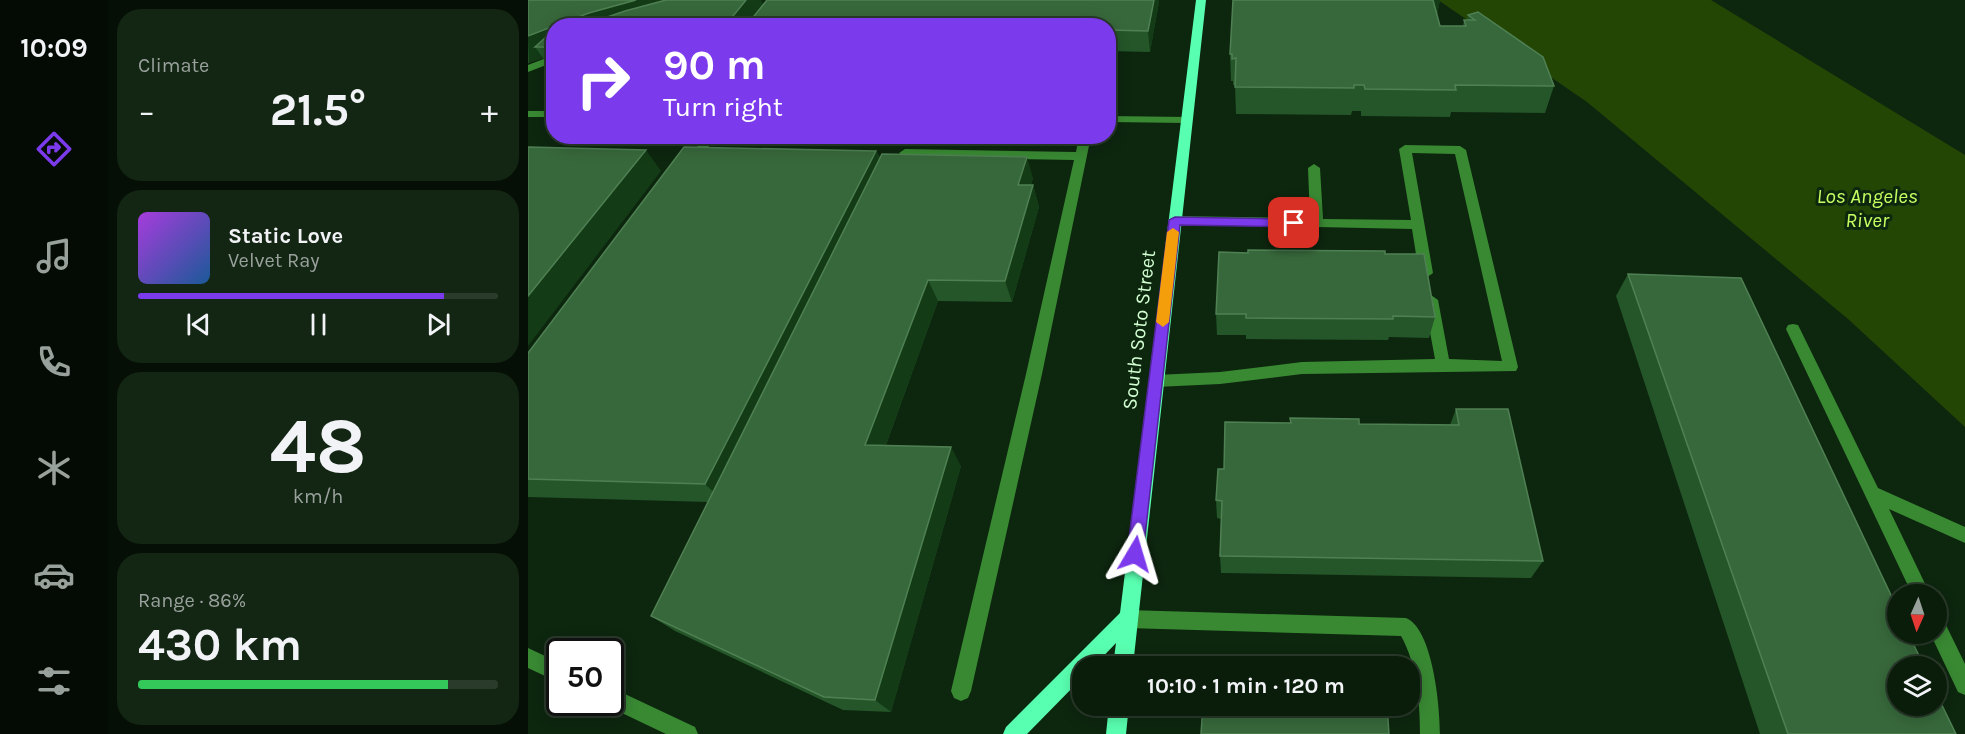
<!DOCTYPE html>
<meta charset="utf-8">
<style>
body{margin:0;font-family:Karla,sans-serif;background:#132513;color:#f1f3f6;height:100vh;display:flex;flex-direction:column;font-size:22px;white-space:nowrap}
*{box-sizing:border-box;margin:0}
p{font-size:20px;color:#99a19c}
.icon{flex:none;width:33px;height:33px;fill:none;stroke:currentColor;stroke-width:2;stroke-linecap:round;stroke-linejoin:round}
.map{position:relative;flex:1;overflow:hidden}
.sheet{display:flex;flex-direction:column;gap:9px;padding:9px;background:#060f06;width:420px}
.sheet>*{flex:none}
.guide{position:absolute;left:18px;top:18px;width:570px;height:126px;border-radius:24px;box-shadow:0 3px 15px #0003,0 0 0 2px #2a3a2b;background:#7c3aed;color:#fff;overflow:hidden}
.needle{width:39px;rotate:183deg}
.tools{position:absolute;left:1359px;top:584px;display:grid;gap:12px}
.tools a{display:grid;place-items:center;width:60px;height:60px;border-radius:50%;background:#0a1c0a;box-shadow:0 3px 15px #0003,0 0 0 2px #2a3a2b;font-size:30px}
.speed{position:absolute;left:18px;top:638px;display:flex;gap:12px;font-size:30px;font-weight:700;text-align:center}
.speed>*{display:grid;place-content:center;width:78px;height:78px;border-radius:50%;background:#0a1c0a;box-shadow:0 3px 15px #0003,0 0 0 2px #2a3a2b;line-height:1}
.speed .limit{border:3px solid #111;border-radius:9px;background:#fff;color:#111}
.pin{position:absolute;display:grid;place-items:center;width:51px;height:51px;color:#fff;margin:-26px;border-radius:12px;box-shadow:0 3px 9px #0006}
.me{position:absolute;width:66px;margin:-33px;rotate:7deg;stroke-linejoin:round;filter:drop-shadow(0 0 4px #0008)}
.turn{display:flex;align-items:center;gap:21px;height:126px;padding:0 18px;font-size:27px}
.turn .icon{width:78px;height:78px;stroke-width:2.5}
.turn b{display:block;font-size:42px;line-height:51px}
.big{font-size:45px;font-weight:700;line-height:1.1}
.sheet .card{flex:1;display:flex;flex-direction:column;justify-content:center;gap:9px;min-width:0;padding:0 21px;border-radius:24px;background:#132513}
.sheet .dial{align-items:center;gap:0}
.dial b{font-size:78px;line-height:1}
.song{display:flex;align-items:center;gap:18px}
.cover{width:72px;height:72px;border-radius:9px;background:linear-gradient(135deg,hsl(280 70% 55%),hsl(210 70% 35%))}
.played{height:6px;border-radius:3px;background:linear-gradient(90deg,#7c3aed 85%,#2a3a2b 85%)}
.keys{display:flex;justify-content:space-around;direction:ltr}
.heat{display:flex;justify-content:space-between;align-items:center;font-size:33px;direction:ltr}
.charge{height:9px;border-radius:4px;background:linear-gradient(90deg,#34c759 86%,#2a3a2b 0)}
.trip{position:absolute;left:544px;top:656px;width:348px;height:60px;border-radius:24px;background:#0a1c0a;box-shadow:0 3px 15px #0003,0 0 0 2px #2a3a2b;font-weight:700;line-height:60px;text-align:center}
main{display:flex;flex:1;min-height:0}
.menu{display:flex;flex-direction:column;width:108px;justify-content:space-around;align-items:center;background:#040b04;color:#99a19c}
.menu .icon{width:42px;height:42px}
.menu .current{color:#7c3aed}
.menu b{font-size:27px;color:#f1f3f6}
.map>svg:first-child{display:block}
</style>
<main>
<nav class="menu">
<b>10:09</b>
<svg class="icon current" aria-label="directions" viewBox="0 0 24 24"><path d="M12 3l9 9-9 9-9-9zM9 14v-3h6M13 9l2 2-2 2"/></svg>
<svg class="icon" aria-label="music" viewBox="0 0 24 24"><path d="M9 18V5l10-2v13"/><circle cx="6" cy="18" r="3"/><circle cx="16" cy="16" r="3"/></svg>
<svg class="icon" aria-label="phone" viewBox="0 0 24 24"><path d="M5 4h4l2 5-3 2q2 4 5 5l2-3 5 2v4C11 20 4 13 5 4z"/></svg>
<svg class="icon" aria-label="climate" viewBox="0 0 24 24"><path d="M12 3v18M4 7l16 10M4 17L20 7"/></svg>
<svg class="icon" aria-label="car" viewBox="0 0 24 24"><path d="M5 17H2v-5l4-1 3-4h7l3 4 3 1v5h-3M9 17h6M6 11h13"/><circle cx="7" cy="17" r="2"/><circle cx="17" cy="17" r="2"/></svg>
<svg class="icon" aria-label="filters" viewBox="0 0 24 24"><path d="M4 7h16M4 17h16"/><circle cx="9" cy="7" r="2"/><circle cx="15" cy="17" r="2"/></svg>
</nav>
<section class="sheet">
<div class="card"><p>Climate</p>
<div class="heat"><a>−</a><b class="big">21.5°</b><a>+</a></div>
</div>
<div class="card">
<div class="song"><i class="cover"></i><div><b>Static Love</b><p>Velvet Ray</p></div></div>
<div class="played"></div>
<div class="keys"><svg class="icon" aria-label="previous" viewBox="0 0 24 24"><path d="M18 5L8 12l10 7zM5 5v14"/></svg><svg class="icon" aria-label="pause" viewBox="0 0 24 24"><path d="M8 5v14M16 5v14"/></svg><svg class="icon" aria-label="next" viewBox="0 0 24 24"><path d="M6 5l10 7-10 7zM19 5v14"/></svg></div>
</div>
<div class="card dial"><b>48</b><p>km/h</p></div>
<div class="card"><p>Range · 86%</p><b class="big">430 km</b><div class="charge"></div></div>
</section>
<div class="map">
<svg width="1437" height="734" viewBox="0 0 1437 734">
<rect width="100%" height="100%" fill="#0d260e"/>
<path fill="#244605" d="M 910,0 L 1183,0 L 1437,155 L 1437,427 L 1320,319 L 1059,102 Z"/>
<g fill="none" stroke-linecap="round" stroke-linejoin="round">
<g fill="#398933" fill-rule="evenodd">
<path d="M 26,55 L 26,62 L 0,72 L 0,65 Z"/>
<rect x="0" y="111" width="26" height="6"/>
<path d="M 580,116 L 659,117 L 665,120 L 659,123 L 580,122 Z"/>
<path d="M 177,136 L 188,136 L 167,166 L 159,166 L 157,163 Z"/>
<path d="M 551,136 L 563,136 L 514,374 L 443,691 L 440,698 L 433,701 L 426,698 L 423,691 L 498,374 L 546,160 L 377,157 L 371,153 L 377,149 L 548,152 Z"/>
<path d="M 877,145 L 932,146 L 938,150 L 990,367 L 988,371 L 774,374 L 692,384 L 628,387 L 623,385 L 620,381 L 623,377 L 628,375 L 692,372 L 774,362 L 907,359 L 896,300 L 903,295 L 910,300 L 921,359 L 974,361 L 927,154 L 884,153 L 905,273 L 898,278 L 891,273 L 884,229 L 647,224 L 641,220 L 647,216 L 782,218 L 780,168 L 786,164 L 792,168 L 795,219 L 883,220 L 871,149 Z"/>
<path d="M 1265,324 L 1270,325 L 1272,329 L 1350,488 L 1437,527 L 1437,543 L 1361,509 L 1402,594 L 1384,594 L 1258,329 L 1260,325 Z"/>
<path d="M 599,610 L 878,618 C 905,629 912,707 912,734 L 892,734 C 892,703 889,664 873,636 L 599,628 L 592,626 L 590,619 L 592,612 Z"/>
<path d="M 1408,617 L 1415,619 L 1437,664 L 1437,695 L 1430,692 L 1402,633 L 1408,633 Z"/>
<path d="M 0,648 L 32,663 L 32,683 L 0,668 Z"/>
<path d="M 82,687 L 167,727 L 170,734 L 138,734 L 75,704 L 74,702 L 82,702 Z"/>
</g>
<g fill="#59ffb0" fill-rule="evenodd">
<path d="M 668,0 L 678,0 L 605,666 L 585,666 L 588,643 L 566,666 L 555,666 L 555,677 L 499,734 L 475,734 L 478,727 L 592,613 Z"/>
<path d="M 581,705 L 601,705 L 598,734 L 578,734 Z"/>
</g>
</g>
<g fill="#245629">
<path d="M 0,0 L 235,4 L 631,2 L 622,52 L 580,51 L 580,26 L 26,26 L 26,68 L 23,68 L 15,58 L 0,63 Z"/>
<path d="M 912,0 L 909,14 L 912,26 L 935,26 L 936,20 L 939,20 L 940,15 L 1026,86 L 1017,113 L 923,112 L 922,117 L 833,116 L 833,111 L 824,111 L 823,115 L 708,114 L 707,85 L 705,85 L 705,81 L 703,81 L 702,54 Z"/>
<path d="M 348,151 L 352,158 L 505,178 L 503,185 L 505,185 L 511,207 L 484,302 L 410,301 L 358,445 L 433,466 L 363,712 L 315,710 L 147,631 L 123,616 L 180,502 L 0,497 L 0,353 Z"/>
<path d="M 857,254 L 907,317 L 901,338 L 861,337 L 860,340 L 718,339 L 718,335 L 689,335 L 688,314 Z"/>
<path d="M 1100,274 L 1428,734 L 1232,734 L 1088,296 Z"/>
<path d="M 928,409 L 1015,561 L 1003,578 L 693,573 L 692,556 L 693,519 L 689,518 L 688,500 L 696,469 L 762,423 L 762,418 L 831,424 L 922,425 Z"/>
</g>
<g fill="#133b16">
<path d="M 108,0 L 162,0 L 105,26 L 28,26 L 61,13 Z"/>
<path d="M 218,0 L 233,0 L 238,9 L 225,26 L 197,26 Z"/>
<path d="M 626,0 L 631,0 L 631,2 L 622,52 L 620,31 Z"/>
<path d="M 903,0 L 912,0 L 909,15 Z"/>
<path d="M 26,26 L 26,47 L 7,47 L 15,58 L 1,63 L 0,36 Z"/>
<path d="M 118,150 L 133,171 L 0,346 L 0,296 Z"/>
<path d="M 348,151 L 358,173 L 197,503 L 177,484 Z"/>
<path d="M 499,157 L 505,178 L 496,207 L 490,185 Z"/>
<path d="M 505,185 L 511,207 L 484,302 L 477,281 Z"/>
<path d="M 400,280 L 410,301 L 351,464 L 337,445 Z"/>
<path d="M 423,447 L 433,466 L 363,712 L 347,700 Z"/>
</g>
<g fill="#37683b" stroke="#4f8053" stroke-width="1.5">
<path d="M 0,0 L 108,0 L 61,13 L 26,26 L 0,36 Z"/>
<path d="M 138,0 L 218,0 L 197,26 L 53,26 L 97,11 Z"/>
<path d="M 239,0 L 626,0 L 620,31 L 580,30 L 580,26 L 218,26 Z"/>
<path d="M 705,0 L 905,0 L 912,26 L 938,26 L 936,20 L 947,20 L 940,15 L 950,12 L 1015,57 L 1026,86 L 927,85 L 928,90 L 837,89 L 836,85 L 826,85 L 826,88 L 707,87 L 708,58 L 704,59 L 704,54 L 702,54 Z"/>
<path d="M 26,35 L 26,47 L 7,47 L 17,38 Z"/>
<path d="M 0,147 L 118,150 L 0,296 Z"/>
<path d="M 156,147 L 348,151 L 177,484 L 0,479 L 0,353 Z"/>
<path d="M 354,154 L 499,157 L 490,185 L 505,185 L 477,281 L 400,280 L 337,445 L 423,447 L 347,700 L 296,697 L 123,616 Z"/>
<path d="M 720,250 L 857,251 L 857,254 L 896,254 L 907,317 L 865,316 L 865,319 L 718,318 L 718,314 L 688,314 L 691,252 L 720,253 Z"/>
<path d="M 1100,274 L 1213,278 L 1370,610 L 1370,633 L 1380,633 L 1396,666 L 1370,666 L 1370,705 L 1408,705 L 1408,693 L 1428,734 L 1260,734 Z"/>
<path d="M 928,409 L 980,409 L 1015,561 L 692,556 L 694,501 L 688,500 L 690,469 L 696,469 L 697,422 L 763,423 L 762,418 L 831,419 L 831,424 L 931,425 Z"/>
<path d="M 675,705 L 859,705 L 861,734 L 673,734 Z"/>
</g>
<path fill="#7c3aed" stroke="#51269a" stroke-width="1.5" d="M 647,217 L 766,219 L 772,223 L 766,227 L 652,225 L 615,554 L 613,560 L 607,562 L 601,560 L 599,554 L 641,220 Z"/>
<path fill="#f59e0b" d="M 645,228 L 651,232 L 641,322 L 635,327 L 628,322 L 639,232 Z"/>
<g text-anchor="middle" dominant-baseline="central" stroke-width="6" stroke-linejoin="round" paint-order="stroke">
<g font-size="20" fill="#d2ffd2" stroke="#0d260e">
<text transform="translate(611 330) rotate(-83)">South Soto Street</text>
</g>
<g font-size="21" font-style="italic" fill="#c6ff60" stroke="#0d260e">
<text x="1339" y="196">Los Angeles<tspan x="1339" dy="24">River</tspan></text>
</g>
</g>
</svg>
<div class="tools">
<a><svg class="needle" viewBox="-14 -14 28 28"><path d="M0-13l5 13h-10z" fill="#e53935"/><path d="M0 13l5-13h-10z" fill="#99a19c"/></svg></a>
<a><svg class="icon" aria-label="layers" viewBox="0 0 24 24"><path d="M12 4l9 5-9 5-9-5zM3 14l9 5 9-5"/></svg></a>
</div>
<div class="speed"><div class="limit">50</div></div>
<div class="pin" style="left:766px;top:223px;background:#d93025"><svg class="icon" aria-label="arrive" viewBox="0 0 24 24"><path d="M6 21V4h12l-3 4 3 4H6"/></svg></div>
<svg class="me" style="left:607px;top:554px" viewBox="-20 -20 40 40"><path d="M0-17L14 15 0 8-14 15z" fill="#7c3aed" stroke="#fff" stroke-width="4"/></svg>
<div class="trip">10:10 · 1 min · 120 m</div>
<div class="guide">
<div class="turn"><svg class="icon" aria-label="right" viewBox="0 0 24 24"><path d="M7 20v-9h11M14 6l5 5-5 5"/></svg><div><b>90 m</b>Turn right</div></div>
</div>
</div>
</main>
